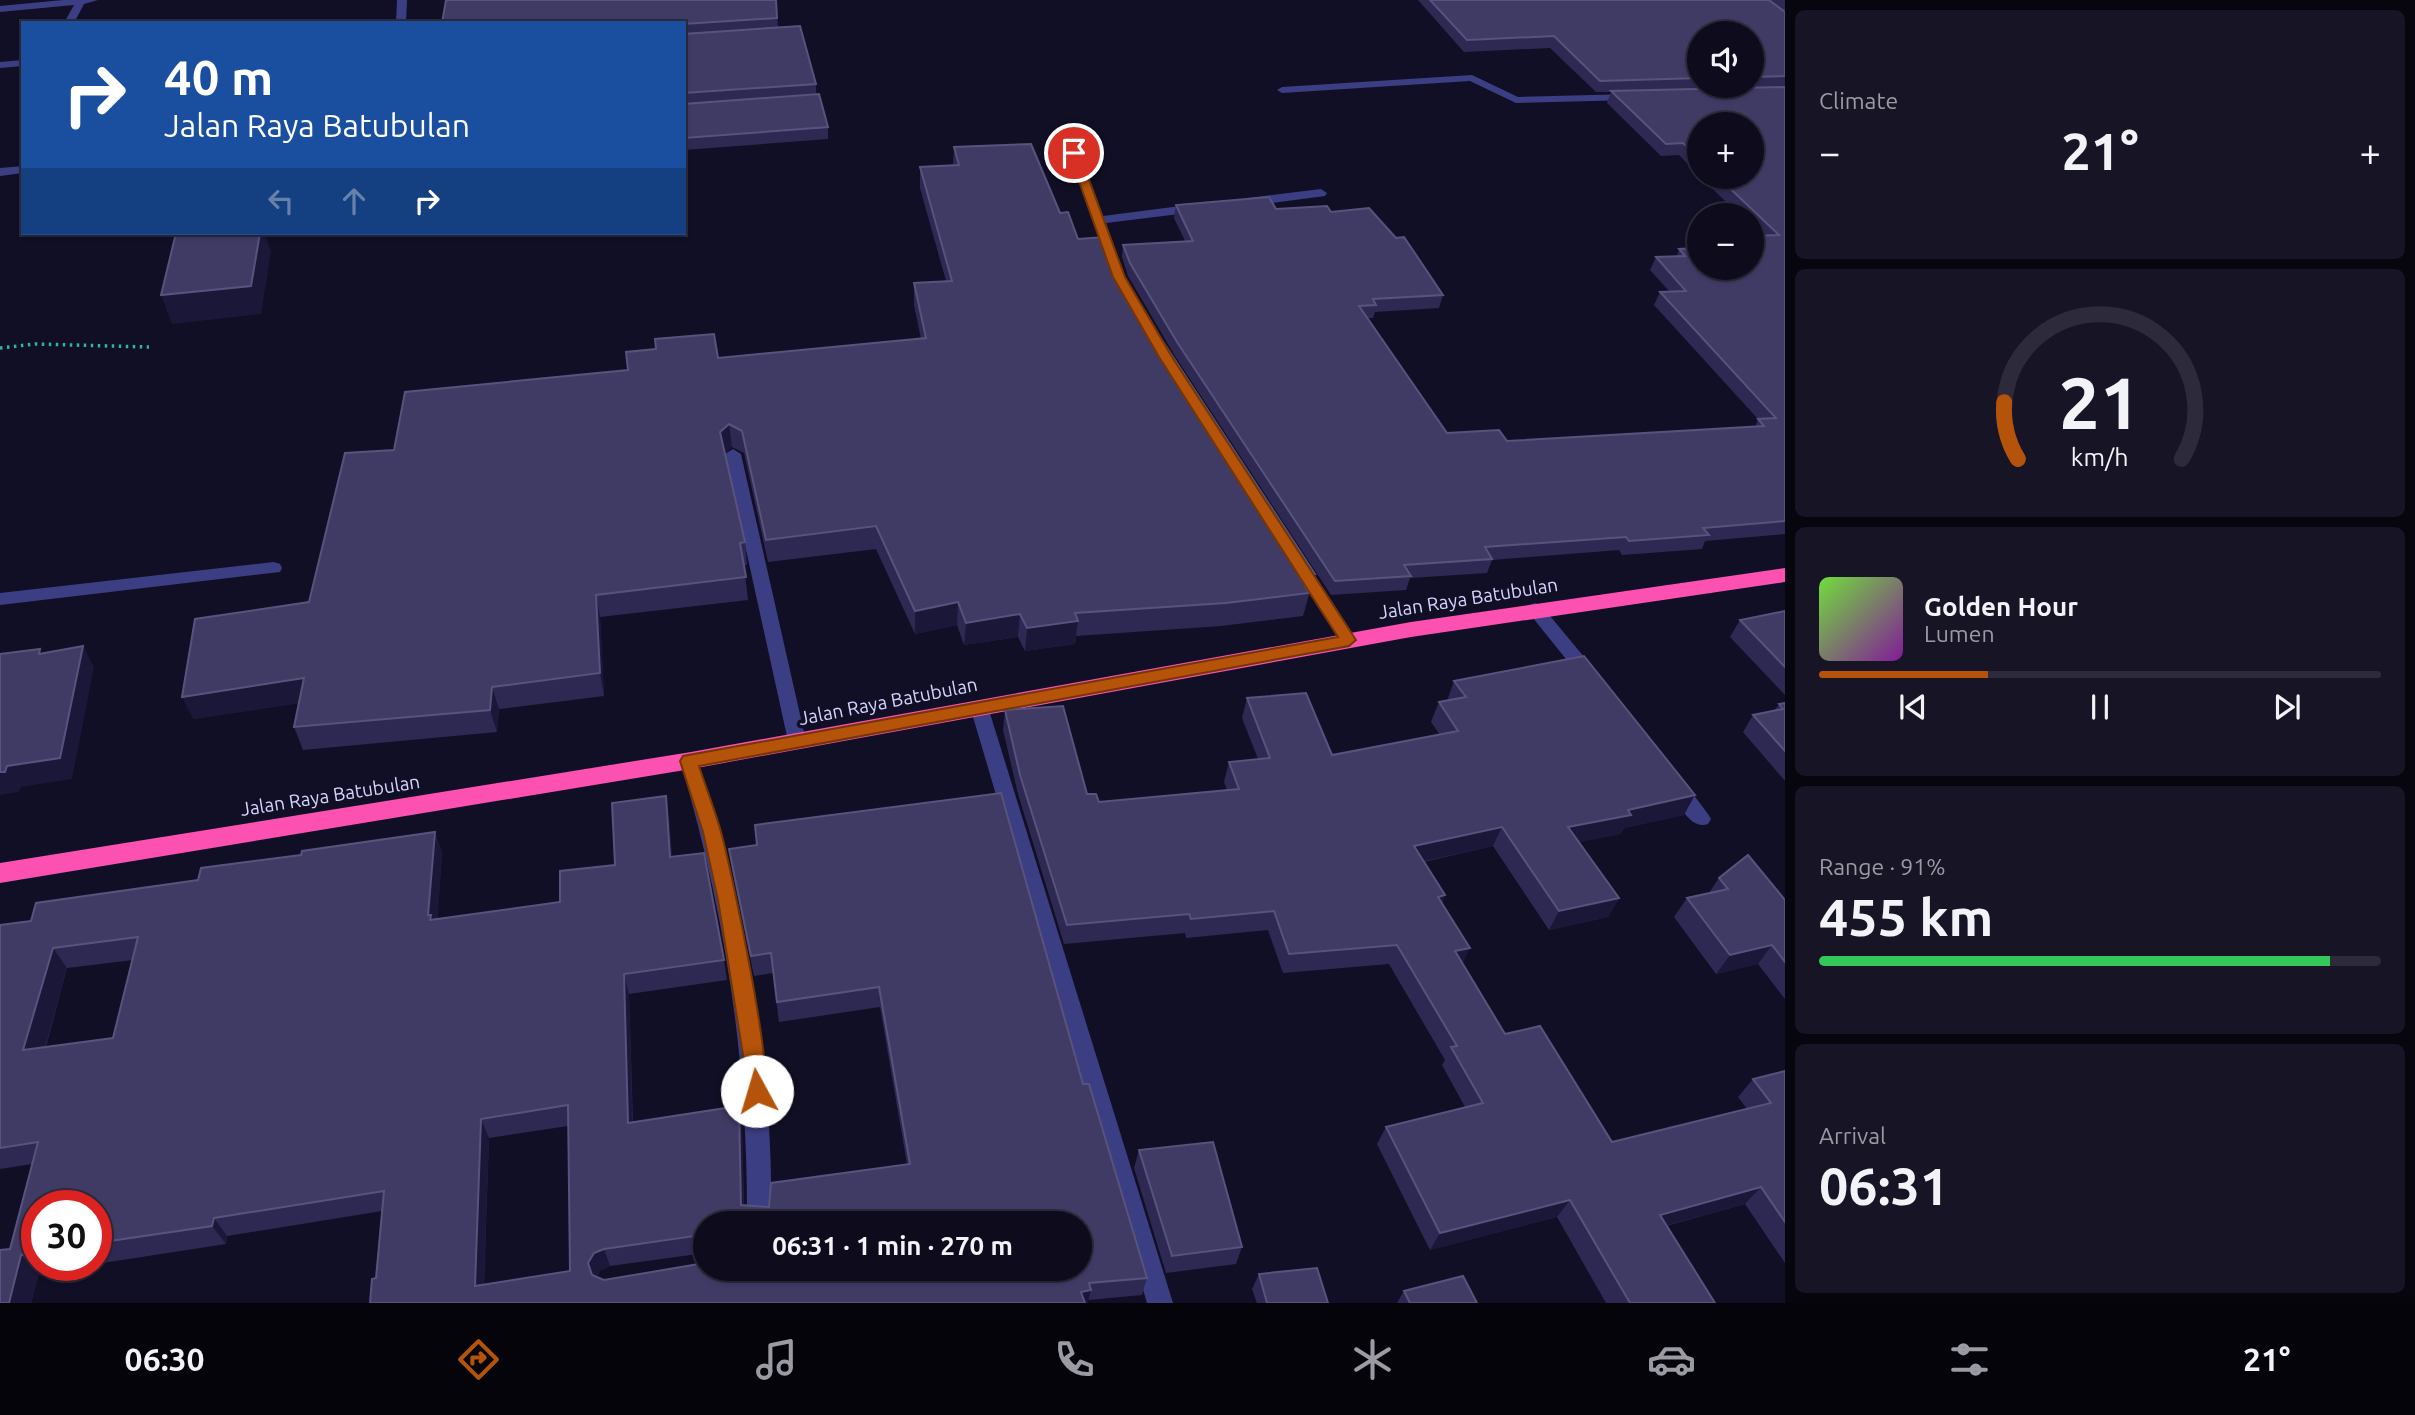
<!DOCTYPE html>
<meta charset="utf-8">
<style>
body{margin:0;font-family:Ubuntu,sans-serif;background:#161425;color:#f1f3f6;height:100vh;display:flex;flex-direction:column;font-size:26px;white-space:nowrap}
*{box-sizing:border-box;margin:0}
p{font-size:23px;color:#9a9ba3}
.icon{flex:none;width:38px;height:38px;fill:none;stroke:currentColor;stroke-width:2;stroke-linecap:round;stroke-linejoin:round}
.map{position:relative;flex:1;overflow:hidden}
.drawer{display:flex;flex-direction:column;gap:10px;padding:10px;background:#07060f;width:630px}
.drawer>*{flex:none}
.guide{position:absolute;left:21px;top:21px;width:665px;height:214px;border-radius:0px;box-shadow:0 2px 5px #0004,0 0 0 2px #2d2b3b;background:#1a4fa0;color:#fff;overflow:hidden}
.fabs{position:absolute;left:1687px;top:21px;display:grid;gap:14px}
.fabs a{display:grid;place-items:center;width:77px;height:77px;border-radius:50%;background:#0d0b1c;box-shadow:0 2px 5px #0004,0 0 0 2px #2d2b3b;font-size:35px}
.speed{position:absolute;left:21px;top:1190px;display:flex;gap:14px;font-size:35px;font-weight:700;text-align:center}
.speed>*{display:grid;place-content:center;width:91px;height:91px;border-radius:50%;background:#0d0b1c;box-shadow:0 2px 5px #0004,0 0 0 2px #2d2b3b;line-height:1}
.speed .limit{border:10px solid #d22;background:#fff;color:#111}
.pin{position:absolute;display:grid;place-items:center;width:60px;height:60px;color:#fff;margin:-30px;border:4px solid #fff;border-radius:50%;box-shadow:0 2px 7px #0007}
.me{position:absolute;width:77px;margin:-38px;rotate:354deg;stroke-linejoin:round;filter:drop-shadow(0 0 5px #0008)}
.turn{display:flex;align-items:center;gap:24px;height:147px;padding:0 28px;font-size:32px}
.turn .icon{width:91px;height:91px;stroke-width:2.5}
.turn b{display:block;font-size:49px;line-height:60px}
.lanes{display:flex;align-items:center;height:66px;padding:0 28px;background:#0003;justify-content:center;gap:35px;direction:ltr}
.lanes .off{opacity:.35}
.big{font-size:52px;font-weight:600;line-height:1.1}
.drawer .tile{flex:1;display:flex;flex-direction:column;justify-content:center;gap:10px;min-width:0;padding:0 24px;border-radius:10px;background:#161425}
.drawer .dial{align-items:center;gap:0}
.dial svg{height:182px;overflow:visible;fill:none;stroke:#2d2b3b;stroke-width:7;stroke-linecap:round;text-anchor:middle}
.dial text{fill:#f1f3f6;stroke:none}
.song{display:flex;align-items:center;gap:21px}
.cover{width:84px;height:84px;border-radius:10px;background:linear-gradient(135deg,hsl(100 70% 55%),hsl(290 70% 35%))}
.played{height:7px;border-radius:4px;background:linear-gradient(90deg,#b45309 30%,#2d2b3b 30%)}
.keys{display:flex;justify-content:space-around;direction:ltr}
.heat{display:flex;justify-content:space-between;align-items:center;font-size:38px;direction:ltr}
.charge{height:10px;border-radius:5px;background:linear-gradient(90deg,#34c759 91%,#2d2b3b 0)}
.trip{position:absolute;left:693px;top:1211px;width:399px;height:70px;border-radius:35px;background:#0d0b1c;box-shadow:0 2px 5px #0004,0 0 0 2px #2d2b3b;font-weight:600;line-height:70px;text-align:center}
.menu{display:flex;height:112px;justify-content:space-around;align-items:center;background:#05040b;color:#9a9ba3}
.menu .icon{width:49px;height:49px}
.menu .selected{color:#b45309}
.menu b{font-size:32px;color:#f1f3f6}
main{display:flex;flex:1;min-height:0}
.map>svg:first-child{display:block}
</style>
<main>
<div class="map">
<svg width="1785" height="1303" viewBox="0 0 1785 1303">
<rect width="100%" height="100%" fill="#110f25"/>
<g fill="none" stroke-linecap="round" stroke-linejoin="round">
<path stroke="#31b5a3" stroke-width="3.5" stroke-dasharray="2.5 4.5" stroke-linecap="butt" d="M 0,348 L 35,344 L 149,347"/>
<g fill="#3b3e83" fill-rule="evenodd">
<path d="M 63,0 L 98,0 L 84,4 L 74,23 L 64,23 L 74,5 L 0,12 L 0,6 Z"/>
<path d="M 397,0 L 407,0 L 406,23 L 396,23 Z"/>
<path d="M 23,60 L 23,66 L 0,68 L 0,62 Z"/>
<path d="M 1472,75 L 1518,97 L 1631,94 L 1636,97 L 1631,100 L 1516,103 L 1470,81 L 1282,93 L 1277,90 L 1282,87 Z"/>
<path d="M 1062,129 L 1072,131 L 1103,216 L 1196,204 L 1202,208 L 1196,212 L 1106,223 L 1119,260 L 1108,263 L 1060,131 Z"/>
<path d="M 23,166 L 23,173 L 0,176 L 0,168 Z"/>
<path d="M 1321,189 L 1327,193 L 1325,196 L 1248,206 L 1242,202 L 1248,198 Z"/>
<path d="M 733,449 L 741,454 L 806,741 L 804,746 L 790,746 L 788,741 L 725,454 Z"/>
<path d="M 1299,559 L 1305,560 L 1355,637 L 1358,641 L 1355,645 L 1343,645 L 1291,564 Z"/>
<path d="M 274,562 L 280,564 L 282,568 L 280,572 L 0,605 L 0,593 Z"/>
<path d="M 1535,603 L 1541,605 L 1594,669 L 1597,674 L 1594,679 L 1582,679 L 1529,613 L 1527,609 L 1529,605 Z"/>
<path d="M 979,700 L 985,702 L 988,707 L 1173,1303 L 1147,1303 L 970,707 L 973,702 Z"/>
<path d="M 689,754 L 696,756 L 698,761 C 746,912 774,1065 771,1223 L 747,1223 C 748,1062 726,915 680,761 L 682,756 Z"/>
<path d="M 1677,780 L 1684,782 L 1708,814 L 1711,819 L 1708,824 C 1690,830 1680,805 1670,792 L 1667,787 L 1670,782 Z"/>
</g>
<path fill="#fc51b1" fill-rule="evenodd" d="M 1785,568 L 1785,582 L 1411,637 L 691,769 L 0,883 L 0,863 L 691,752 L 1411,622 Z"/>
</g>
<g fill="#2e2953" fill-rule="evenodd">
<path d="M 776,0 L 778,28 L 816,84 L 816,94 L 828,127 L 828,139 L 684,150 L 684,23 Z"/>
<path d="M 1418,0 L 1785,0 L 1785,534 L 1705,541 L 1702,549 L 1622,555 L 1619,550 L 1492,560 L 1487,573 L 1410,578 L 1406,590 L 1331,595 L 1175,356 L 1128,276 L 1122,257 L 1123,245 L 1185,241 L 1174,218 L 1176,205 L 1276,209 L 1331,212 L 1443,295 L 1439,308 L 1375,312 L 1373,318 L 1367,318 L 1447,433 L 1507,441 L 1755,427 L 1758,419 L 1654,305 L 1660,292 L 1670,292 L 1650,270 L 1656,257 L 1677,256 L 1679,249 L 1699,268 L 1761,236 L 1752,227 L 1752,215 L 1740,215 L 1700,177 L 1752,177 L 1699,124 L 1699,176 L 1679,155 L 1661,156 L 1607,103 L 1611,92 L 1596,92 L 1550,48 L 1464,52 ZM 1699,33 L 1752,33 L 1752,86 L 1699,86 Z"/>
<path d="M 954,147 L 1060,213 L 1078,239 L 1112,257 L 1160,337 L 1315,574 L 1303,616 L 1221,626 L 1076,636 L 1075,644 L 1025,651 L 1018,637 L 964,645 L 957,625 L 915,634 L 876,549 L 768,562 L 744,453 L 732,447 L 725,453 L 745,542 L 747,565 L 744,565 L 748,600 L 600,617 L 604,696 L 499,709 L 497,732 L 303,750 L 294,727 L 299,703 L 193,719 L 309,602 L 394,450 L 628,370 L 718,358 L 921,339 L 914,305 L 914,283 L 946,281 L 920,188 L 920,167 L 953,166 Z"/>
<path d="M 1785,611 L 1785,695 L 1730,637 L 1740,620 Z"/>
<path d="M 1454,681 L 1684,815 L 1624,828 L 1620,834 L 1579,842 L 1619,898 L 1608,917 L 1549,930 L 1493,846 L 1424,862 L 1445,895 L 1442,903 L 1462,963 L 1505,1034 L 1612,1142 L 1747,1109 L 1738,1097 L 1753,1079 L 1785,1071 L 1785,1263 L 1745,1204 L 1666,1226 L 1715,1303 L 1606,1303 L 1557,1217 L 1430,1250 L 1377,1144 L 1386,1127 L 1465,1107 L 1442,1065 L 1445,1060 L 1389,964 L 1283,973 L 1268,930 L 1186,938 L 1185,933 L 1064,944 L 1018,794 L 1003,730 L 1005,710 L 1087,794 L 1099,802 L 1227,790 L 1224,782 L 1229,762 L 1258,759 L 1242,718 L 1247,698 L 1332,755 L 1440,735 L 1431,722 L 1439,702 L 1447,701 Z"/>
<path d="M 1785,703 L 1785,781 L 1743,732 L 1753,715 L 1775,710 L 1779,704 Z"/>
<path d="M 669,818 L 672,857 L 724,960 L 727,980 L 629,994 L 633,1122 L 739,1106 L 742,1126 L 744,1205 L 769,1207 L 907,1164 L 880,1007 L 779,1022 L 773,973 L 754,976 L 732,870 L 729,849 L 1083,1084 L 1147,1278 L 1142,1295 L 1089,1300 L 370,1303 L 376,1278 L 382,1211 L 227,1236 L 226,1244 L 96,1264 L 96,1206 L 37,1206 L 37,1265 L 87,1265 L 39,1273 L 31,1303 L 0,1303 L 10,1249 L 32,1164 L 0,1169 L 0,925 L 31,921 L 301,855 L 435,832 L 442,853 L 437,919 L 560,902 L 615,865 ZM 133,960 L 113,1038 L 46,1047 L 67,968 ZM 568,1126 L 570,1271 L 484,1284 L 489,1138 ZM 705,1223 L 1080,1269 L 604,1280 L 597,1277 L 600,1271 L 610,1266 L 705,1253 L 705,1256 Z"/>
<path d="M 1719,878 L 1785,900 L 1785,999 L 1758,964 L 1716,974 L 1674,917 L 1687,898 L 1709,893 Z"/>
<path d="M 1139,1150 L 1242,1247 L 1236,1264 L 1166,1273 L 1134,1168 Z"/>
<path d="M 1259,1274 L 1328,1303 L 1257,1303 L 1252,1289 Z"/>
<path d="M 1404,1291 L 1477,1303 L 1397,1303 Z"/>
</g>
<g fill="#1b1739">
<path d="M 260,233 L 265,233 L 271,252 L 261,314 L 172,324 L 161,295 Z"/>
<path d="M 729,424 L 732,447 L 722,455 L 720,432 Z"/>
<path d="M 596,595 L 600,617 L 604,696 L 600,673 Z"/>
<path d="M 958,602 L 957,625 L 915,634 L 915,611 Z"/>
<path d="M 1020,614 L 1018,637 L 964,645 L 966,623 Z"/>
<path d="M 1078,621 L 1075,644 L 1025,651 L 1027,628 Z"/>
<path d="M 83,646 L 94,667 L 72,779 L 21,787 L 19,792 L 0,795 L 0,772 Z"/>
<path d="M 304,678 L 314,701 L 193,719 L 182,697 Z"/>
<path d="M 492,687 L 499,709 L 497,732 L 490,710 Z"/>
<path d="M 1695,795 L 1684,815 L 1624,828 L 1620,834 L 1558,847 L 1568,827 L 1628,810 Z"/>
<path d="M 666,796 L 669,818 L 674,878 L 670,857 Z"/>
<path d="M 1502,827 L 1493,846 L 1406,865 L 1414,846 Z"/>
<path d="M 435,832 L 442,853 L 437,930 L 428,915 Z"/>
<path d="M 1445,895 L 1436,914 L 1438,897 Z"/>
<path d="M 1619,898 L 1608,917 L 1549,930 L 1559,911 Z"/>
<path d="M 1772,945 L 1758,964 L 1716,974 L 1730,955 Z"/>
<path d="M 53,948 L 67,968 L 39,1070 L 23,1050 Z"/>
<path d="M 1470,948 L 1461,967 L 1455,951 Z"/>
<path d="M 624,974 L 629,994 L 633,1142 L 628,1123 Z"/>
<path d="M 739,1106 L 742,1126 L 744,1223 L 741,1205 Z"/>
<path d="M 481,1119 L 489,1138 L 483,1303 L 475,1286 Z"/>
<path d="M 1761,1187 L 1745,1204 L 1645,1231 L 1660,1215 Z"/>
<path d="M 1570,1200 L 1557,1217 L 1430,1250 L 1440,1233 Z"/>
<path d="M 214,1218 L 227,1236 L 226,1244 L 212,1226 Z"/>
<path d="M 604,1249 L 610,1266 L 600,1271 L 595,1281 L 588,1263 L 594,1253 Z"/>
<path d="M 21,1255 L 39,1273 L 31,1303 L 9,1303 Z"/>
<path d="M 1091,1290 L 1088,1303 L 1079,1303 L 1081,1292 Z"/>
</g>
<g fill="#403b65" stroke="#57537d" stroke-width="2" fill-rule="evenodd">
<path d="M 446,0 L 776,0 L 777,18 L 684,24 L 684,23 L 442,23 Z"/>
<path d="M 1430,0 L 1769,0 L 1785,12 L 1785,76 L 1752,77 L 1752,33 L 1699,33 L 1699,78 L 1600,81 L 1554,36 L 1467,40 Z"/>
<path d="M 800,26 L 816,84 L 684,93 L 684,34 Z"/>
<path d="M 1785,87 L 1785,521 L 1703,528 L 1709,535 L 1629,541 L 1626,537 L 1485,547 L 1492,559 L 1404,565 L 1411,576 L 1335,581 L 1177,342 L 1130,263 L 1123,245 L 1193,241 L 1176,205 L 1269,197 L 1276,209 L 1327,206 L 1331,212 L 1369,208 L 1396,238 L 1404,237 L 1443,295 L 1373,299 L 1376,305 L 1359,306 L 1447,433 L 1499,430 L 1507,441 L 1764,426 L 1758,419 L 1776,418 L 1660,292 L 1686,291 L 1656,257 L 1685,256 L 1679,249 L 1699,248 L 1699,268 L 1752,268 L 1752,236 L 1779,235 L 1718,177 L 1752,177 L 1752,124 L 1699,124 L 1699,158 L 1683,143 L 1666,144 L 1611,91 Z"/>
<path d="M 819,94 L 828,127 L 684,138 L 684,104 Z"/>
<path d="M 1031,144 L 1060,213 L 1068,212 L 1078,239 L 1105,237 L 1112,257 L 1160,337 L 1315,574 L 1299,575 L 1309,593 L 1226,603 L 1075,613 L 1078,621 L 1027,628 L 1020,614 L 966,623 L 958,602 L 915,611 L 876,526 L 766,540 L 742,431 L 729,424 L 720,432 L 745,542 L 740,543 L 746,577 L 596,595 L 600,673 L 492,687 L 490,710 L 294,727 L 304,678 L 182,697 L 195,619 L 309,602 L 345,453 L 394,450 L 405,392 L 628,370 L 626,352 L 656,349 L 655,339 L 714,334 L 718,358 L 926,338 L 914,283 L 952,281 L 920,167 L 959,165 L 954,147 Z"/>
<path d="M 176,233 L 260,233 L 251,286 L 161,295 Z"/>
<path d="M 1785,611 L 1785,667 L 1740,620 Z"/>
<path d="M 83,646 L 60,758 L 7,766 L 5,772 L 0,772 L 0,654 L 40,649 L 39,654 Z"/>
<path d="M 1584,656 L 1695,795 L 1628,810 L 1631,815 L 1568,827 L 1619,898 L 1559,911 L 1502,827 L 1414,846 L 1445,895 L 1438,897 L 1470,948 L 1455,951 L 1505,1034 L 1540,1026 L 1612,1142 L 1771,1103 L 1753,1079 L 1785,1071 L 1785,1222 L 1761,1187 L 1660,1215 L 1715,1303 L 1630,1303 L 1570,1200 L 1440,1233 L 1386,1127 L 1483,1103 L 1451,1047 L 1457,1046 L 1397,945 L 1289,954 L 1274,911 L 1191,919 L 1189,914 L 1067,925 L 1020,775 L 1005,710 L 1063,706 L 1087,794 L 1096,794 L 1099,802 L 1239,789 L 1229,762 L 1270,758 L 1247,698 L 1306,693 L 1332,755 L 1458,731 L 1439,702 L 1466,697 L 1454,681 Z"/>
<path d="M 1785,703 L 1785,751 L 1753,715 L 1783,709 L 1779,704 Z"/>
<path d="M 1001,793 L 1083,1084 L 1089,1084 L 1147,1278 L 1089,1283 L 1091,1290 L 1081,1292 L 1085,1303 L 370,1303 L 372,1279 L 376,1278 L 384,1191 L 214,1218 L 212,1226 L 96,1243 L 96,1206 L 37,1206 L 37,1253 L 21,1255 L 9,1303 L 0,1303 L 0,1250 L 10,1249 L 38,1142 L 0,1148 L 0,925 L 31,921 L 36,903 L 198,880 L 201,868 L 301,855 L 302,851 L 435,832 L 428,915 L 431,915 L 430,920 L 560,902 L 560,871 L 615,865 L 612,803 L 666,796 L 670,857 L 704,853 L 724,960 L 624,974 L 628,1123 L 739,1106 L 741,1205 L 769,1207 L 771,1183 L 910,1164 L 879,987 L 777,1002 L 771,953 L 751,956 L 729,849 L 757,845 L 755,825 ZM 138,937 L 113,1038 L 23,1050 L 53,948 ZM 568,1105 L 570,1271 L 475,1286 L 481,1119 ZM 705,1223 L 1080,1223 L 1080,1269 L 705,1269 L 705,1263 L 604,1280 L 592,1275 L 588,1263 L 594,1253 L 604,1249 L 701,1235 L 704,1249 L 705,1249 Z"/>
<path d="M 1748,855 L 1785,900 L 1785,962 L 1772,945 L 1730,955 L 1687,898 L 1728,889 L 1719,878 Z"/>
<path d="M 1213,1142 L 1242,1247 L 1172,1256 L 1139,1150 Z"/>
<path d="M 1317,1268 L 1328,1303 L 1267,1303 L 1259,1274 Z"/>
<path d="M 1463,1276 L 1477,1303 L 1410,1303 L 1404,1291 Z"/>
</g>
<path fill="#b45309" stroke="#753606" stroke-width="2" d="M 1074,150 L 1079,153 L 1125,277 L 1172,357 L 1356,640 L 1349,646 L 699,766 C 706,788 715,810 721,832 C 731,868 775,1075 764,1098 L 757,1101 L 750,1098 L 718,900 L 703,832 L 680,761 L 683,756 L 1338,637 L 1159,357 L 1113,277 L 1069,153 Z"/>
<g text-anchor="middle" dominant-baseline="central" stroke-width="7" stroke-linejoin="round" paint-order="stroke">
<g font-size="19" fill="#d6d4fe" stroke="#110f25">
<text transform="translate(1468 598) rotate(-9)">Jalan Raya Batubulan</text>
<text transform="translate(888 701) rotate(-11)">Jalan Raya Batubulan</text>
<text transform="translate(330 795) rotate(-9)">Jalan Raya Batubulan</text>
</g>
</g>
</svg>
<div class="fabs">
<a><svg class="icon" aria-label="sound" viewBox="0 0 24 24"><path d="M4 9h4l5-4v14l-5-4H4zM17 9q2 3 0 6"/></svg></a>
<a>+</a>
<a>−</a>
</div>
<div class="speed"><div class="limit">30</div></div>
<div class="pin" style="left:1074px;top:153px;background:#d93025"><svg class="icon" aria-label="arrive" viewBox="0 0 24 24"><path d="M6 21V4h12l-3 4 3 4H6"/></svg></div>
<svg class="me" style="left:757px;top:1091px" viewBox="-20 -20 40 40"><circle r="19" fill="#fff"/><path d="M0-13L10 11 0 6-10 11z" fill="#b45309"/></svg>
<div class="trip">06:31 · 1 min · 270 m</div>
<div class="guide">
<div class="turn"><svg class="icon" aria-label="right" viewBox="0 0 24 24"><path d="M7 20v-9h11M14 6l5 5-5 5"/></svg><div><b>40 m</b>Jalan Raya Batubulan</div></div>
<div class="lanes"><svg class="icon off" aria-label="left" viewBox="0 0 24 24"><path d="M17 20v-9H6M10 6l-5 5 5 5"/></svg><svg class="icon off" aria-label="ahead" viewBox="0 0 24 24"><path d="M12 20V5M6 11l6-6 6 6"/></svg><svg class="icon" aria-label="right" viewBox="0 0 24 24"><path d="M7 20v-9h11M14 6l5 5-5 5"/></svg></div>
</div>
</div>
<section class="drawer">
<div class="tile"><p>Climate</p>
<div class="heat"><a>−</a><b class="big">21°</b><a>+</a></div>
</div>
<div class="tile dial"><svg viewBox="0 0 100 80">
<path d="M14 69A42 42 0 1 1 86 69"/>
<path d="M14 69A42 42 0 0 1 8 44" stroke="#b45309"/>
<text x="50" y="56" font-size="32" font-weight="700">21</text>
<text x="50" y="72" font-size="11">km/h</text>
</svg></div>
<div class="tile">
<div class="song"><i class="cover"></i><div><b>Golden Hour</b><p>Lumen</p></div></div>
<div class="played"></div>
<div class="keys"><svg class="icon" aria-label="previous" viewBox="0 0 24 24"><path d="M18 5L8 12l10 7zM5 5v14"/></svg><svg class="icon" aria-label="pause" viewBox="0 0 24 24"><path d="M8 5v14M16 5v14"/></svg><svg class="icon" aria-label="next" viewBox="0 0 24 24"><path d="M6 5l10 7-10 7zM19 5v14"/></svg></div>
</div>
<div class="tile"><p>Range · 91%</p><b class="big">455 km</b><div class="charge"></div></div>
<div class="tile"><p>Arrival</p><b class="big">06:31</b></div>
</section>
</main>
<nav class="menu">
<b>06:30</b>
<svg class="icon selected" aria-label="directions" viewBox="0 0 24 24"><path d="M12 3l9 9-9 9-9-9zM9 14v-3h6M13 9l2 2-2 2"/></svg>
<svg class="icon" aria-label="music" viewBox="0 0 24 24"><path d="M9 18V5l10-2v13"/><circle cx="6" cy="18" r="3"/><circle cx="16" cy="16" r="3"/></svg>
<svg class="icon" aria-label="phone" viewBox="0 0 24 24"><path d="M5 4h4l2 5-3 2q2 4 5 5l2-3 5 2v4C11 20 4 13 5 4z"/></svg>
<svg class="icon" aria-label="climate" viewBox="0 0 24 24"><path d="M12 3v18M4 7l16 10M4 17L20 7"/></svg>
<svg class="icon" aria-label="car" viewBox="0 0 24 24"><path d="M5 17H2v-5l4-1 3-4h7l3 4 3 1v5h-3M9 17h6M6 11h13"/><circle cx="7" cy="17" r="2"/><circle cx="17" cy="17" r="2"/></svg>
<svg class="icon" aria-label="filters" viewBox="0 0 24 24"><path d="M4 7h16M4 17h16"/><circle cx="9" cy="7" r="2"/><circle cx="15" cy="17" r="2"/></svg>
<b>21°</b>
</nav>
